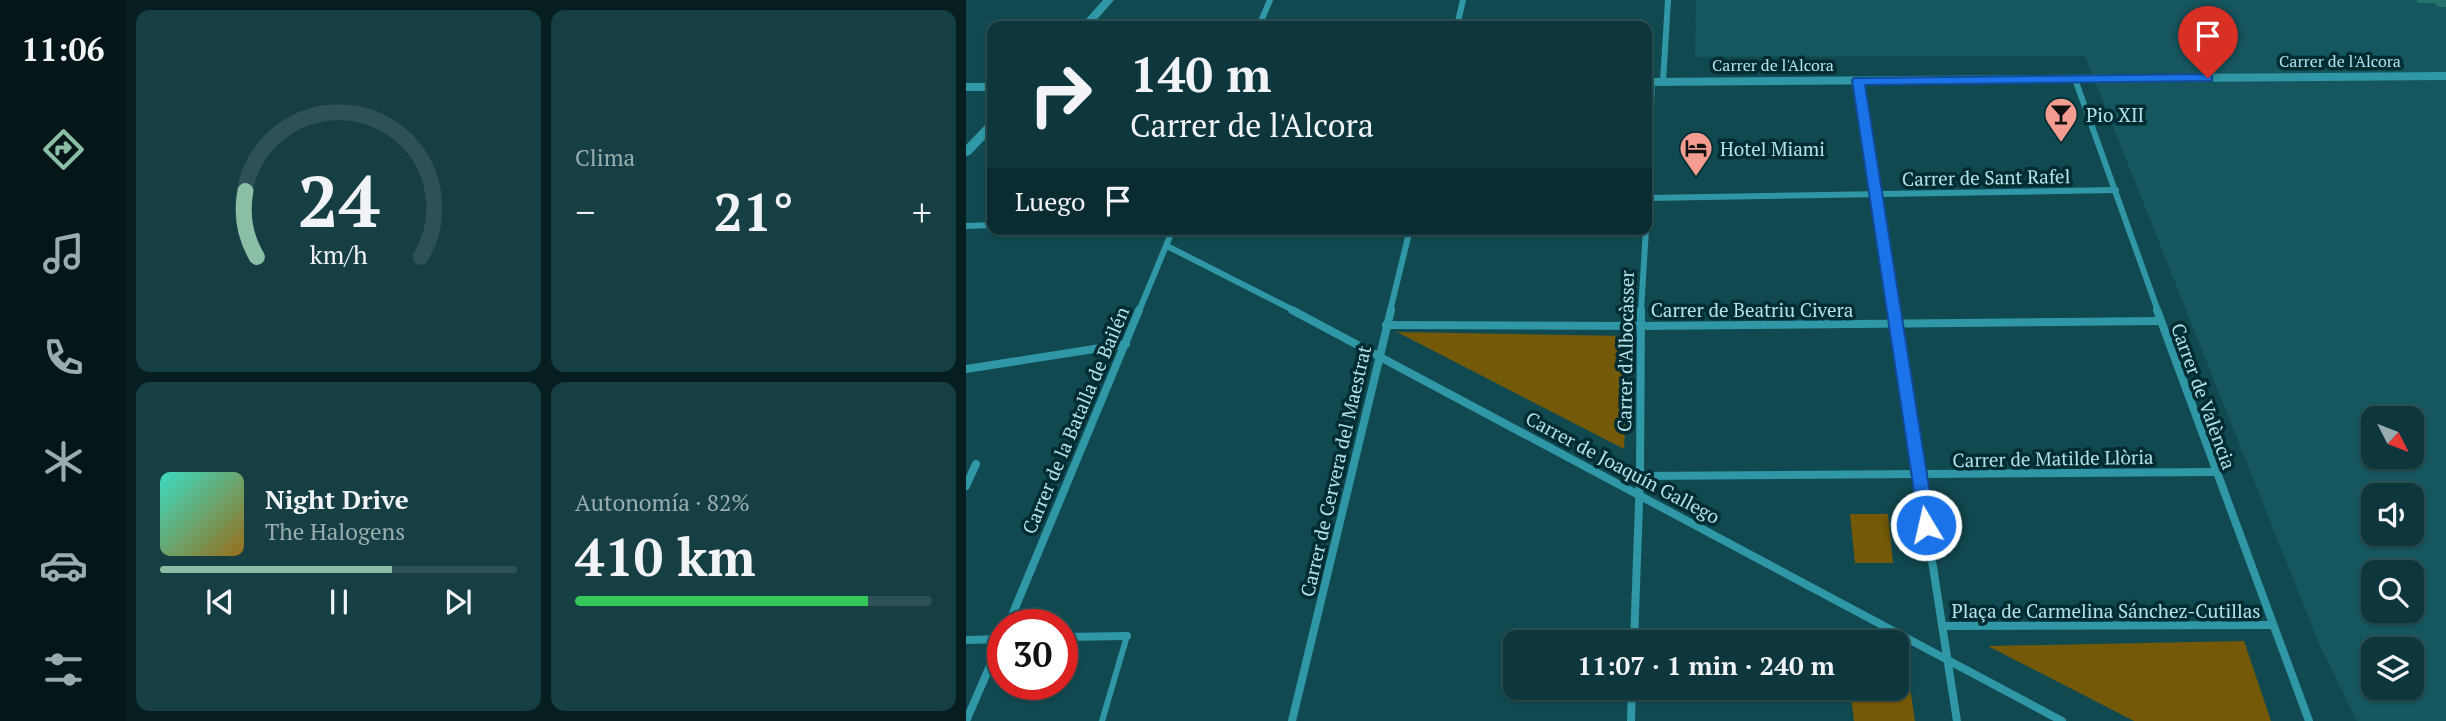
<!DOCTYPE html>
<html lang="es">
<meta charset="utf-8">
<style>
body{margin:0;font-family:"PT Serif",serif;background:#163f43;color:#f1f3f6;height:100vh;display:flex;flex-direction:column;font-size:26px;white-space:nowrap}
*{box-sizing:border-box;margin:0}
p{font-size:23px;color:#9aacaf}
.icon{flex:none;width:38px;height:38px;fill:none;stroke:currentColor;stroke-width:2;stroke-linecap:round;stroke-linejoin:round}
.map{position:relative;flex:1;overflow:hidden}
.drawer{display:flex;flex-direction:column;gap:10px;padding:10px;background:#071e21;width:840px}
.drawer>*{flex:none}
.guide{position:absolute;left:21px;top:21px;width:665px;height:214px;border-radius:14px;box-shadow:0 2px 5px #0004,0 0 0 2px #2d5156;background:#0d373c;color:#f1f3f6;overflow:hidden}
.needle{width:46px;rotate:132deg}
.controls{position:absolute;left:1395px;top:406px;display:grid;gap:14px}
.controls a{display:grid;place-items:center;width:63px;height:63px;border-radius:14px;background:#0d373c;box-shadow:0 2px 5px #0004,0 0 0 2px #2d5156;font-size:35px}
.speed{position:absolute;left:21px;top:609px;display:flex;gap:14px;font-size:35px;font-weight:700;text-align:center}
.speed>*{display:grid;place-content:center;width:91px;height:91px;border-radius:50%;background:#0d373c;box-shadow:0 2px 5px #0004,0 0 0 2px #2d5156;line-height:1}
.speed .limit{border:10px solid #d22;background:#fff;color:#111}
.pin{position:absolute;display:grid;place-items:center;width:60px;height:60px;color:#fff;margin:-72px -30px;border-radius:50% 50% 50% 0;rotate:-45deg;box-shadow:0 0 7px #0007}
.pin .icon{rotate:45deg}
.me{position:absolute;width:77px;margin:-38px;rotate:351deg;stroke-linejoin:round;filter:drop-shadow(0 0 5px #0008)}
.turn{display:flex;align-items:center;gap:24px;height:147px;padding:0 28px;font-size:32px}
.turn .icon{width:91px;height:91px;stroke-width:2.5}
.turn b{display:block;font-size:49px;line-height:60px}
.then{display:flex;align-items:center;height:66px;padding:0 28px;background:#0003;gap:14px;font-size:26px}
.big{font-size:52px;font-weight:600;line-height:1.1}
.drawer .card{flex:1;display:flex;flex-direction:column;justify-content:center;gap:10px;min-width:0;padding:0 24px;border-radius:14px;background:#163f43}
.drawer .dial{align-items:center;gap:0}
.dial svg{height:182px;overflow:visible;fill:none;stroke:#2d5156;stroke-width:7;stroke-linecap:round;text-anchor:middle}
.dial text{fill:#f1f3f6;stroke:none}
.song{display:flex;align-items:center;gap:21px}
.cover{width:84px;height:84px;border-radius:10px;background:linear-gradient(135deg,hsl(170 70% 55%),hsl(40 70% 35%))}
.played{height:7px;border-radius:4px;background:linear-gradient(90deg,#8abfa5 65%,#2d5156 65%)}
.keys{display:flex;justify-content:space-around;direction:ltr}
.heat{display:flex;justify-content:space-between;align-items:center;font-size:38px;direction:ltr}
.charge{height:10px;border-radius:5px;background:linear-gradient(90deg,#34c759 82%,#2d5156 0)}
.drawer .tiles{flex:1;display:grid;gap:10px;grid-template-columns:repeat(2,1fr)}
.trip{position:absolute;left:537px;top:630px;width:406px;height:70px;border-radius:14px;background:#0d373c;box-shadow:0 2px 5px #0004,0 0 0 2px #2d5156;font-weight:600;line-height:70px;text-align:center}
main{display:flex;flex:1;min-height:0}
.tabs{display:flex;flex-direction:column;width:126px;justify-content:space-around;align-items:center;background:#051618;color:#9aacaf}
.tabs .icon{width:49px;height:49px}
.tabs .selected{color:#8abfa5}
.tabs b{font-size:32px;color:#f1f3f6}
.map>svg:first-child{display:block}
</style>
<main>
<nav class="tabs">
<b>11:06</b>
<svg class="icon selected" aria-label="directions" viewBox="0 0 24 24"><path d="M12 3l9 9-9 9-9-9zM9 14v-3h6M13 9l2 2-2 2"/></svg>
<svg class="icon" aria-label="music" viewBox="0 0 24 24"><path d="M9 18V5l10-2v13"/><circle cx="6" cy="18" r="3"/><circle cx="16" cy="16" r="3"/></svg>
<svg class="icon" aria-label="phone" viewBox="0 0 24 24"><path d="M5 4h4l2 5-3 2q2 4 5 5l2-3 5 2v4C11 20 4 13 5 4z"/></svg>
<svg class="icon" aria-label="climate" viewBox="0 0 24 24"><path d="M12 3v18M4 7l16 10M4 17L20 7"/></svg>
<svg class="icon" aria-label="car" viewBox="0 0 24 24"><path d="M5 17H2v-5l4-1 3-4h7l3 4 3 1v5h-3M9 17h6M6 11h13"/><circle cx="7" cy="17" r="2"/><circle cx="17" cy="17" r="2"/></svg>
<svg class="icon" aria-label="filters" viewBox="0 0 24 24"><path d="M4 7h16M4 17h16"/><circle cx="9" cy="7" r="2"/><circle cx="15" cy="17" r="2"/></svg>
</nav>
<section class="drawer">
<div class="tiles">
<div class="card dial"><svg viewBox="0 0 100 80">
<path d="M14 69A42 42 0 1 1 86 69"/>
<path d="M14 69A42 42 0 0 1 9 40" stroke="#8abfa5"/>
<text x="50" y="56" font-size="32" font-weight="700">24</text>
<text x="50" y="72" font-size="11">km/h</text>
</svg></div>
<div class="card"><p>Clima</p>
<div class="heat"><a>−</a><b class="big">21°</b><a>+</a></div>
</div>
<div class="card">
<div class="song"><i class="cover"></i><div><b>Night Drive</b><p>The Halogens</p></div></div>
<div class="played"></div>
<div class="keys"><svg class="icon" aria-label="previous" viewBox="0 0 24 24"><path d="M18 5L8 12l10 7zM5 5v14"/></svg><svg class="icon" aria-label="pause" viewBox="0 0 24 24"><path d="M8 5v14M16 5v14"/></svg><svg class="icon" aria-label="next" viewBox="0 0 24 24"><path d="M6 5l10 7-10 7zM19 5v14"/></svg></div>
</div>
<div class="card"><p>Autonomía · 82%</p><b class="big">410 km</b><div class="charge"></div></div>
</div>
</section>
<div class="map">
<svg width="1480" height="721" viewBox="0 0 1480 721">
<rect width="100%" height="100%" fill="#114950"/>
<path fill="#16565e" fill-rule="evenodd" d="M 730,0 L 1480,0 L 1480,721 L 1391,721 L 1353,644 L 1119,56 L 729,57 ZM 1407,418 L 1446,418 L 1446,457 L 1407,457 ZM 1407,495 L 1446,495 L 1446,534 L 1407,534 ZM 1407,572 L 1446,572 L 1446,611 L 1407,611 ZM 1407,649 L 1446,649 L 1446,688 L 1407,688 Z"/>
<g fill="#745908">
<path d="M 431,332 L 663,336 L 658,449 Z"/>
<path d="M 884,514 L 922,514 L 927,563 L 889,563 Z"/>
<path d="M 1278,641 L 1305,721 L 1168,721 L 1022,646 Z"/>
<path d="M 931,681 L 943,681 L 949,721 L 888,721 L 884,688 L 931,688 Z"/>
</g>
<path fill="#23726b" d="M 1450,0 L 1480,0 L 1480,7 L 1472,7 L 1468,3 L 1452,3 Z"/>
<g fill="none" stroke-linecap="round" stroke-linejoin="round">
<path stroke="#2f97a5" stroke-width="6" d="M 136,721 L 161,636"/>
<g stroke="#2f97a5" stroke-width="6">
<path d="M 293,26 L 304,0"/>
<path d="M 491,26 L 497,0"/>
<path d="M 1109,79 L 1192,311"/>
<path d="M 892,80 L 928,311"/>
<path d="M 697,82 L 702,0"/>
<path d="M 681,198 L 1150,190"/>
<path d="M 681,216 L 686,82"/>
<path d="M 0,226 L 26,225"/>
<path d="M 201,246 L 329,311"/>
<path d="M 173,311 L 207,229"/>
<path d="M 424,311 L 444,229"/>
<path d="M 675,311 L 680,229"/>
</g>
<g stroke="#2f97a5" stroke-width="8">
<path d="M 326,310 L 1096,721"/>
<path d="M 927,310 L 991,721"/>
<path d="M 1191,310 L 1343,721"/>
<path d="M 420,325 L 674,326 L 1194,321"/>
<path d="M 0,369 L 160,344"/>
<path d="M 674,476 L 1249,472"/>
<path d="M 0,486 L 10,464"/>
<path d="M 42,625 L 173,310"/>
<path d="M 976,626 L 1305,625"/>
<path d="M 96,637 L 161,636"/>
<path d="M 0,640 L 37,639"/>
<path d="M 668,642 L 674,476 L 675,310"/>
<path d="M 0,721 L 37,636"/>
<path d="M 326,721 L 425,310"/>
<path d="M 665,721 L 666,688"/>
</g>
<g fill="#2f97a5" fill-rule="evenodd">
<path d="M 137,0 L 148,0 L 125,26 L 114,26 Z"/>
<path d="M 1480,72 L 1480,80 L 681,86 L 681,78 Z"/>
<rect x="0" y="83" width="26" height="8"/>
<path d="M 26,121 L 26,132 L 4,155 L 0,156 L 0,145 L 22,122 Z"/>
</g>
</g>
<path fill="#1a73e8" stroke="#114b97" stroke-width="2" d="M 1242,74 L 1246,75 L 1246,81 L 899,85 L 969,525 L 966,531 L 960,534 L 954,531 L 886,80 L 888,78 Z"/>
<defs>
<symbol id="bar-pin" viewBox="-11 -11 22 30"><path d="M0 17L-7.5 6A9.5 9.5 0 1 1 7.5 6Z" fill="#f59c91" stroke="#002d33"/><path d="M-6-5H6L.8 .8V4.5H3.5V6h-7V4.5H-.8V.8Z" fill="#111"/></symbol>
<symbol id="hotel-pin" viewBox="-11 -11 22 30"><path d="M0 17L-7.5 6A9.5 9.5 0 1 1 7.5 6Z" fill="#f59c91" stroke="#002d33"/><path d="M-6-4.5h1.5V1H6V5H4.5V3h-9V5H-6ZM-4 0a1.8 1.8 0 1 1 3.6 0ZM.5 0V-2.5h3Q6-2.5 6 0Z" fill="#111"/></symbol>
</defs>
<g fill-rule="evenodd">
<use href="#bar-pin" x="1076" y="95" width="38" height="52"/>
<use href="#hotel-pin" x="711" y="129" width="38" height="52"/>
</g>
<g text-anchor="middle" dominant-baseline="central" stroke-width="7" stroke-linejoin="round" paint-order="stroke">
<g font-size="16" fill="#b5e1e8" stroke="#002d33">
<text x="1374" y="61">Carrer de l'Alcora</text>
<text x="807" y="65">Carrer de l'Alcora</text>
</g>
<g font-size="19" fill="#b5e1e8" stroke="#002d33" text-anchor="start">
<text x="1120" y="114">Pio XII</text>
<text x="754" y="148">Hotel Miami</text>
</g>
<g font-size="19" fill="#b5e1e8" stroke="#002d33">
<text transform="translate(1020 177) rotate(-1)">Carrer de Sant Rafel</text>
<text x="786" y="309">Carrer de Beatriu Civera</text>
<text transform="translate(659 351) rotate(-89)">Carrer d'Albocàsser</text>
<text transform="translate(1238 396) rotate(70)">Carrer de València</text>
<text transform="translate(109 420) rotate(-67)">Carrer de la Batalla de Bailén</text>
<text transform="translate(1087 458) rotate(-1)">Carrer de Matilde Llòria</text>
<text transform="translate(657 467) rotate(28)">Carrer de Joaquín Gallego</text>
<text transform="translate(369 471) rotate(-77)">Carrer de Cervera del Maestrat</text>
<text x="1140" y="610">Plaça de Carmelina Sánchez-Cutillas</text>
</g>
</g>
</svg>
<div class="controls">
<a><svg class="needle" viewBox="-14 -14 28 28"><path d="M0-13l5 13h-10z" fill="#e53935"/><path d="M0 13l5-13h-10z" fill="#9aacaf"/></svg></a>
<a><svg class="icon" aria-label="sound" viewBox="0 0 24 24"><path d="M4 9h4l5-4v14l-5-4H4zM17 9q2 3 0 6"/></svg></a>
<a><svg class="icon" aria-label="search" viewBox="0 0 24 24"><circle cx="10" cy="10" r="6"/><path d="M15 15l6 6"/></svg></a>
<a><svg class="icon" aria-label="layers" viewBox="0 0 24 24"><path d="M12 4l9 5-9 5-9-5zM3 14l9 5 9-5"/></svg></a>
</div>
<div class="speed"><div class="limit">30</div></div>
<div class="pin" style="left:1242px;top:78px;background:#d93025"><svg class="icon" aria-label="arrive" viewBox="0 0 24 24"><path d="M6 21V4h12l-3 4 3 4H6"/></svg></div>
<svg class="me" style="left:960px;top:525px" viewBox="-20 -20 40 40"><circle r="17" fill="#1a73e8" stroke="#fff" stroke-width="3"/><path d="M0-11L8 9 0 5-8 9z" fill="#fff"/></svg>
<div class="trip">11:07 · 1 min · 240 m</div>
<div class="guide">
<div class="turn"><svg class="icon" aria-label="right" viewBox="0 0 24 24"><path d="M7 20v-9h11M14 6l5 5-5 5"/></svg><div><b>140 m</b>Carrer de l'Alcora</div></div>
<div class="then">Luego<svg class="icon" aria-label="arrive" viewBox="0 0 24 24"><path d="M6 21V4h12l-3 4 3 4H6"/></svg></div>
</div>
</div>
</main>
